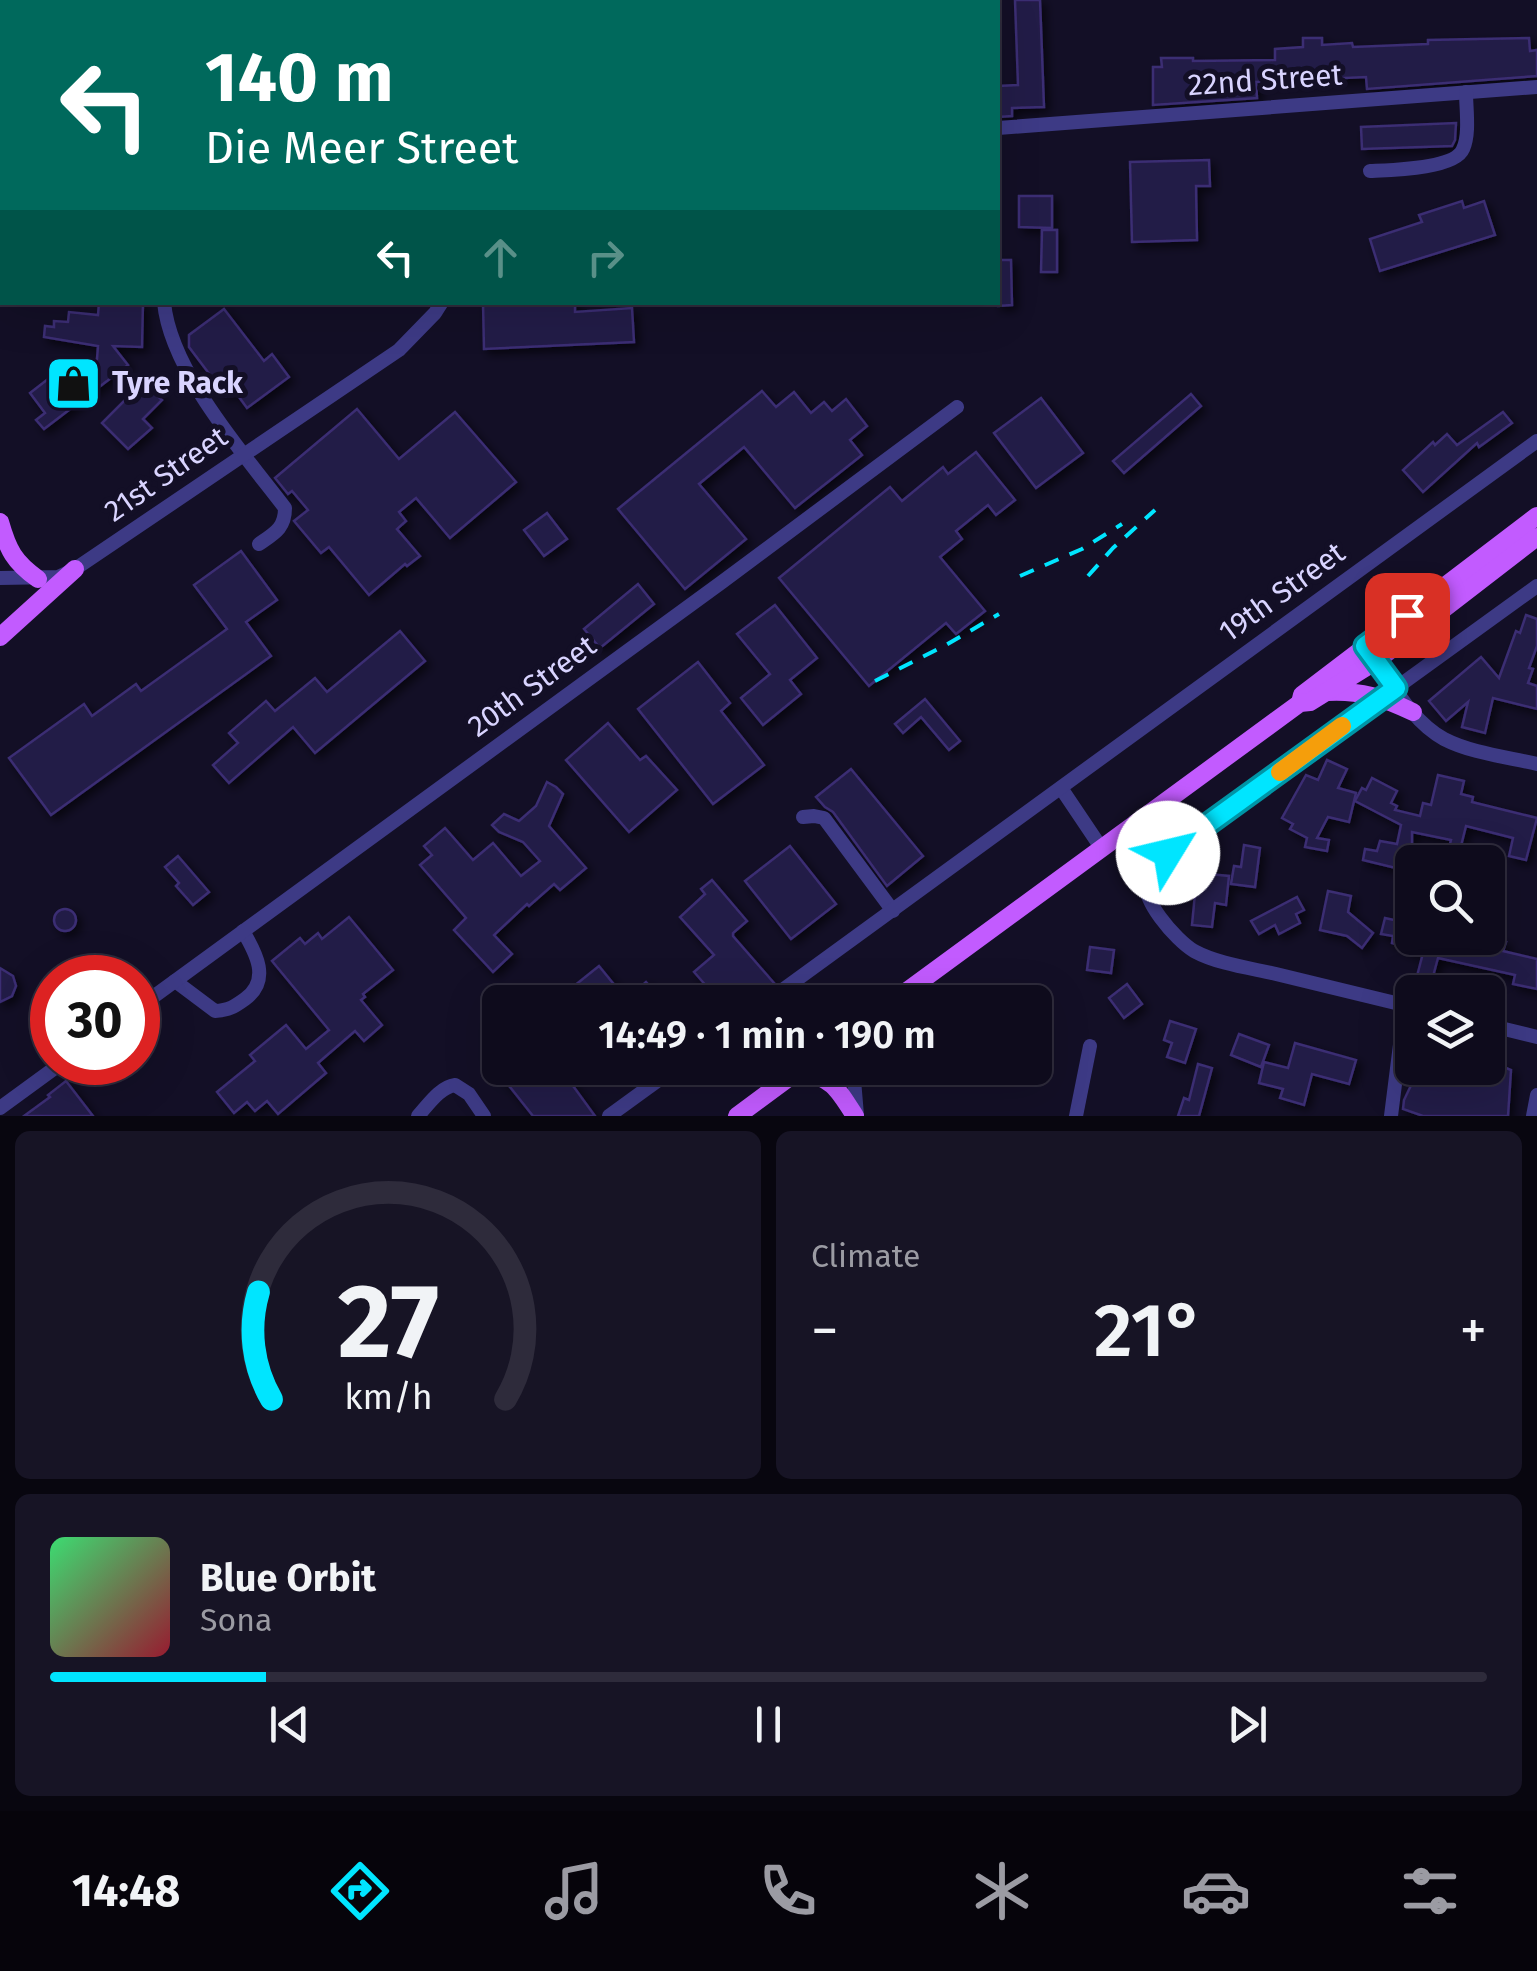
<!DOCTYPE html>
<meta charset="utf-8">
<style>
body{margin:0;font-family:"Fira Sans",sans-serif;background:#171425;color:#f1f3f6;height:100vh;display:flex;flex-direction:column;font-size:38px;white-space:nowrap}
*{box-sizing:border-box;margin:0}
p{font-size:32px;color:#9b9ba3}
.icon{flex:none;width:55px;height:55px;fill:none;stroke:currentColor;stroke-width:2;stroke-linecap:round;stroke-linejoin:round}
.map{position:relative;height:1116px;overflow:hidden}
.details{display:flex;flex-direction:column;gap:15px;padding:15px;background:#08060f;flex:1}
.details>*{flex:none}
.top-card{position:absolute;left:0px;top:0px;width:1000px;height:305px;box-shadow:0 10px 40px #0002,0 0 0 2px #2e2b3b;background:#00695c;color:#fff;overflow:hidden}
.tools{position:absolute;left:1395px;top:845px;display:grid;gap:20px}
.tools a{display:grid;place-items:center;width:110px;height:110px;border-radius:15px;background:#0e0b1c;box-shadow:0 10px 40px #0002,0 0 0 2px #2e2b3b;font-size:50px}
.speed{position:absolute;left:30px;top:955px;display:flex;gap:20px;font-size:50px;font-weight:700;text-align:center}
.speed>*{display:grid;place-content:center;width:130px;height:130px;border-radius:50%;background:#0e0b1c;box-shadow:0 10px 40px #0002,0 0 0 2px #2e2b3b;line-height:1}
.speed .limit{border:15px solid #d22;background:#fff;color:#111}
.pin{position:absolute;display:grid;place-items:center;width:85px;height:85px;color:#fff;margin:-42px;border-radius:20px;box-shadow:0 5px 15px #0006}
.me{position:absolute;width:110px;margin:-55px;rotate:54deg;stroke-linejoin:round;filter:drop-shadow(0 0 8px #0008)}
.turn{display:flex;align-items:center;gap:35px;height:210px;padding:0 40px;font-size:45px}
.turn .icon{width:130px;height:130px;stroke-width:2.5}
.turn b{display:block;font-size:70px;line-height:85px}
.lanes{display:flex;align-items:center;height:95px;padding:0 40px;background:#0003;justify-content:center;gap:50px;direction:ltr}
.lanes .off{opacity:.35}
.big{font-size:75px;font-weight:600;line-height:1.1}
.details .tile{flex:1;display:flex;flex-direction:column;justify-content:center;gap:15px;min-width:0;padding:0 35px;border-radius:15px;background:#171425}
.details .dial{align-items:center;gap:0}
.dial svg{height:260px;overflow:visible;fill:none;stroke:#2e2b3b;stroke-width:7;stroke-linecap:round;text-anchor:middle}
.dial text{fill:#f1f3f6;stroke:none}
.song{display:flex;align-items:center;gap:30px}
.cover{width:120px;height:120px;border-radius:15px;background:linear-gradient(135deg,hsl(140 70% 55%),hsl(350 70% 35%))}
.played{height:10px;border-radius:5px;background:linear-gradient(90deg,#00e5ff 15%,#2e2b3b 15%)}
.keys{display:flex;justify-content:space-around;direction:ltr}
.heat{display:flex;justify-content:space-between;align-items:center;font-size:55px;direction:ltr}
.details .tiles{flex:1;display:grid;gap:15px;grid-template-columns:1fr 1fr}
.tile:last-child{grid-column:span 2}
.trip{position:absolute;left:482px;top:985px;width:570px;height:100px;border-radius:15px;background:#0e0b1c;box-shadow:0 10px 40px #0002,0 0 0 2px #2e2b3b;font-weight:600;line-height:100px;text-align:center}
.tabs{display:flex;height:160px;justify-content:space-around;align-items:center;background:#06040b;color:#9b9ba3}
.tabs .icon{width:70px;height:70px}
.tabs .on{color:#00e5ff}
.tabs b{font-size:45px;color:#f1f3f6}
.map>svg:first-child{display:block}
</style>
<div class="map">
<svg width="1537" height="1116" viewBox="0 0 1537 1116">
<defs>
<filter id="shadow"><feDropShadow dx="4.5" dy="4.5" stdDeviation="5" flood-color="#0009"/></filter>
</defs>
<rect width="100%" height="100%" fill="#130f26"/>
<g fill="#241b47" stroke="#3b2d73" stroke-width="2.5" filter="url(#shadow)">
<path d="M 1015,0 L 1040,0 L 1044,107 L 1012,108 L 1012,116 L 998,117 L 998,86 L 1018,85 Z"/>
<path d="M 1303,38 L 1322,38 L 1322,45 L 1352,43 L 1353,47 L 1428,44 L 1428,40 L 1529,38 L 1530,51 L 1537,50 L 1537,76 L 1367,89 L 1366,77 L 1256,82 L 1257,98 L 1153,105 L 1153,67 L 1162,67 L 1161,58 L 1193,58 L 1193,61 L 1275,60 L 1275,49 L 1303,47 Z"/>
<path d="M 1456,123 L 1455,140 L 1452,146 L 1362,149 L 1361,127 Z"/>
<path d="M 1209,160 L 1210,186 L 1196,186 L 1197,240 L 1132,242 L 1130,162 Z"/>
<path d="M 1019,196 L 1052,196 L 1052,228 L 1019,227 Z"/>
<path d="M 1462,201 L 1464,208 L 1484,201 L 1495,235 L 1380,271 L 1370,239 L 1422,222 L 1419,215 Z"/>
<path d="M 1042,230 L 1057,230 L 1057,272 L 1041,272 Z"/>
<path d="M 998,260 L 1011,260 L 1012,305 L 998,306 Z"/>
<path d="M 99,302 L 143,302 L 142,347 L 113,346 L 128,365 L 44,429 L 36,420 L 45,413 L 30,393 L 70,362 L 78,374 L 97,359 L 98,346 L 44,337 L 45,326 L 54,327 L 54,321 L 68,322 L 69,312 L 98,315 Z"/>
<path d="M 483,302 L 575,302 L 575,312 L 632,308 L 634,342 L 484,349 Z"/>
<path d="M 224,309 L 264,361 L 272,354 L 289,377 L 247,408 L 234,390 L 226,396 L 189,347 L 189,335 Z"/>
<path d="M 143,382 L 162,400 L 143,419 L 152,428 L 128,449 L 102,423 Z"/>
<path d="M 762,391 L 776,407 L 794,392 L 811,413 L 824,402 L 832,411 L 846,399 L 867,426 L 850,440 L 862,455 L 795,508 L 744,447 L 699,484 L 746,539 L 685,589 L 618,509 Z"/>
<path d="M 1191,394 L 1201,406 L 1124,473 L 1113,461 Z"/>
<path d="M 1041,398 L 1083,453 L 1036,488 L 994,433 Z"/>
<path d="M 357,409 L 399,459 L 455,412 L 516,482 L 450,538 L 416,498 L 399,512 L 406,521 L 397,529 L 420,556 L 407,566 L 405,564 L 369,595 L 329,547 L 321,553 L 294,521 L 308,510 L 292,491 L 288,494 L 275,478 Z"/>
<path d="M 1503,412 L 1512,423 L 1479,447 L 1477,443 L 1423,492 L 1403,470 L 1433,442 L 1435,445 L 1447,434 L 1457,445 Z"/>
<path d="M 976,452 L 1015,500 L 996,515 L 988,505 L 956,531 L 962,539 L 940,557 L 985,611 L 956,634 L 946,623 L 869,686 L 779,578 L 890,487 L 902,501 L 943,467 L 948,474 Z"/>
<path d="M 547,513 L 567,539 L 544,556 L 524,530 Z"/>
<path d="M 241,551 L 277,600 L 246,622 L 271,656 L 51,815 L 9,758 L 84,704 L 92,716 L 136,684 L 141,691 L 227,629 L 194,585 Z"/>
<path d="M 638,584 L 654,604 L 600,648 L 584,629 Z"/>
<path d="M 775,605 L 817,658 L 790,680 L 801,694 L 763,725 L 741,698 L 770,674 L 737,634 Z"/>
<path d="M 1526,615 L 1537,619 L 1537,646 L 1529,668 L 1533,669 L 1528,683 L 1537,686 L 1537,709 L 1493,698 L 1485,733 L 1462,727 L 1468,702 L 1446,721 L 1429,701 L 1481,657 L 1499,678 L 1516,631 L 1520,633 Z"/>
<path d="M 400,631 L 425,661 L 315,753 L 293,727 L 229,783 L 213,765 L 238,743 L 229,733 L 266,701 L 275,711 L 315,678 L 327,692 Z"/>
<path d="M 698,662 L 730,703 L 721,711 L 764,765 L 713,804 L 638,709 Z"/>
<path d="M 925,699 L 960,741 L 949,750 L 921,717 L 903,733 L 895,724 Z"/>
<path d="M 608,723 L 640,760 L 646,756 L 677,790 L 629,832 L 566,760 Z"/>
<path d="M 1327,760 L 1347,769 L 1338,788 L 1356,793 L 1349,822 L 1328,817 L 1317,838 L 1329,840 L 1327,851 L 1305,847 L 1307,838 L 1290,829 L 1293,824 L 1282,818 L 1306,775 L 1318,780 Z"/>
<path d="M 851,769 L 923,856 L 887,886 L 833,812 L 825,807 L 816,797 Z"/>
<path d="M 1438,775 L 1464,781 L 1461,794 L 1473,797 L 1472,802 L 1537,818 L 1526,860 L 1509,856 L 1513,838 L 1466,826 L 1457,862 L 1445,862 L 1451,840 L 1412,832 L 1412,872 L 1363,860 L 1365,849 L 1377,851 L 1380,841 L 1397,844 L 1401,825 L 1355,801 L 1362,788 L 1366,790 L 1372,778 L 1397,791 L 1391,803 L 1397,806 L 1395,810 L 1420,816 L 1423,803 L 1431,805 Z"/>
<path d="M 547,782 L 556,787 L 563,794 L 549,826 L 586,868 L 560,890 L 554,884 L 529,906 L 527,904 L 494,935 L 512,954 L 493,972 L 454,930 L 466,918 L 420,865 L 432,855 L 424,846 L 445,828 L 473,860 L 493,843 L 521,876 L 540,861 L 523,842 L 499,832 L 492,825 L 504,814 L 519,821 L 536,806 Z"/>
<path d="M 1244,845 L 1260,848 L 1255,887 L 1231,884 L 1234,866 L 1241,867 Z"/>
<path d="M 790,846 L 836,904 L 791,939 L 745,881 Z"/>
<path d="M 178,856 L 209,892 L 193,905 L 176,886 L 179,883 L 165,867 Z"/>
<path d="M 1197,873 L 1229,876 L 1226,905 L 1215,903 L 1212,927 L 1192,925 Z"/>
<path d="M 712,880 L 747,921 L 733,933 L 733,936 L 774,983 L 760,993 L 754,1002 L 693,1002 L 709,989 L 694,972 L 714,955 L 680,917 L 705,894 L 701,889 Z"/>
<path d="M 1328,891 L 1351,896 L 1348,912 L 1373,933 L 1362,948 L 1347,936 L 1320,930 Z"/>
<path d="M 1297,897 L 1304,910 L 1296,914 L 1300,923 L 1279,934 L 1275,925 L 1259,934 L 1251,921 Z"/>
<circle cx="65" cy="920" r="11"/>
<path d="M 349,917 L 393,970 L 363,994 L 365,997 L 361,1000 L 382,1025 L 364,1041 L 355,1031 L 318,1063 L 326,1073 L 278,1114 L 267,1101 L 255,1111 L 247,1102 L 234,1113 L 217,1092 L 255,1061 L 250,1055 L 286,1025 L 306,1049 L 329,1030 L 272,961 L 300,938 L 305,944 L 318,933 L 322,939 Z"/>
<path d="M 1385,918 L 1412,924 L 1412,938 L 1487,938 L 1506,942 L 1503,951 L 1537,959 L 1537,989 L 1513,984 L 1515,975 L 1438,958 L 1432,980 L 1417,976 L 1423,953 L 1403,949 L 1404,946 L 1392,943 L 1393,936 L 1381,934 Z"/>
<path d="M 1090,947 L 1114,950 L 1111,973 L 1087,970 Z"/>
<path d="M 599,966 L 625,998 L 619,1002 L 554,1002 Z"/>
<path d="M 0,968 L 13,976 L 16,986 L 12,996 L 0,1002 Z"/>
<path d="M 646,982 L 663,1002 L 636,1002 L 630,996 Z"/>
<path d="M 1127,984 L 1142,1004 L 1124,1018 L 1109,998 Z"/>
<path d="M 1170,1021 L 1196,1029 L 1185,1063 L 1167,1057 L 1172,1043 L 1164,1040 Z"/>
<path d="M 1239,1034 L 1269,1045 L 1261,1067 L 1231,1055 Z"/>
<path d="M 1295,1043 L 1356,1060 L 1349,1084 L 1312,1074 L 1304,1105 L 1280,1098 L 1283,1089 L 1259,1083 L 1264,1062 L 1288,1068 Z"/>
<path d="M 500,1047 L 500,1068 L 560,1068 L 595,1116 L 533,1116 L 487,1058 Z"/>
<path d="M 1198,1064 L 1212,1068 L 1199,1116 L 1178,1116 L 1184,1098 L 1189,1100 Z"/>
<path d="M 1497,1064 L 1511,1070 L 1508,1116 L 1423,1116 L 1403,1109 L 1404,1100 L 1415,1077 L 1427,1078 L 1433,1068 L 1485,1070 L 1493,1073 Z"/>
<path d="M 66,1081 L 93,1116 L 24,1116 L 50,1097 L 48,1095 Z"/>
</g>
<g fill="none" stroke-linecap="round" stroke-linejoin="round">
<g stroke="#3d3a85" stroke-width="14">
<path d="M 142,0 L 144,2"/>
<path d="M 435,0 L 435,2"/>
<path d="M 162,2 L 165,0"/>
<path d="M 765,2 L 765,0"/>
<path d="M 998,128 L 1537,87"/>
<path d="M 1370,171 C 1390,170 1455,169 1463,149 C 1470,134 1466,109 1466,92"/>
<path d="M 164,302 C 170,371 244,454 285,508 C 285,528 275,533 259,544"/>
<path d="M 0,578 L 58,577 L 75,569 L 399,350 L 435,313 L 442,302"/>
<path d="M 1371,654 C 1392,683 1412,722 1444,739 C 1471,753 1507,757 1537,764"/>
<path d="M 1061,788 L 1102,849"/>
<path d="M 803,817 L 814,816 L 824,818 L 893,911"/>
<path d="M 175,981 L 215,1011 C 229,1010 234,1007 245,999 C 271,980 256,953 243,931"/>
<path d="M 766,1002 L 1537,441"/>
<path d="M 1412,1007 C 1367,996 1322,985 1276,974 C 1250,968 1218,964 1194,951 C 1176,940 1138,898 1147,876 C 1152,867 1161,860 1168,853 L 1537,586"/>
<path d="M 138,1008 L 722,582 L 957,407"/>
<path d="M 1488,1025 L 1537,1037"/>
<path d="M 853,1068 L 857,1115"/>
<path d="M 0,1108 L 63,1062"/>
<path d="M 418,1116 C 428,1105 440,1087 455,1085 L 469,1094 L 484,1116"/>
<path d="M 609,1116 L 675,1068"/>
<path d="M 1076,1116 L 1090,1046"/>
<path d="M 1391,1116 L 1405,1005"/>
<path d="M 1533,1116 L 1537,1095"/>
</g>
<g stroke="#c25bff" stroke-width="18">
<path d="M 0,522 C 8,550 14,562 38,579"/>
<path d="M 0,637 L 75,569"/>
<path d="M 1327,692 C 1360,690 1384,698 1413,712"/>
<path d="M 1300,703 L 1302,695 L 1537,516"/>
<path d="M 892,1002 L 1300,703 L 1310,702 L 1376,661 L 1537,537"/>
<path d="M 800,1069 C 834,1081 836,1086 855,1116"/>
<path d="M 737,1116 L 802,1068"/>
</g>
<g stroke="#00e5ff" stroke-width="4" stroke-dasharray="15 12" stroke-linecap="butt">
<path d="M 1020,576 L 1082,549 L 1122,524"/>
<path d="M 1088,576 L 1113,548 L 1155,510"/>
<path d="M 875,681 L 946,645 L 999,614"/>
</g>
</g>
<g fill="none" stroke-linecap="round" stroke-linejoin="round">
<defs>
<path id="route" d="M 1168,853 L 1396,688 L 1365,646 L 1407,615"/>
</defs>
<use href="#route" stroke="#0095a6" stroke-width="25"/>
<use href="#route" stroke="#00e5ff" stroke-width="18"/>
<path stroke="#f59e0b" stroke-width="18" d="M 1280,772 L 1342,726"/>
</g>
<defs>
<symbol id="shop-square" viewBox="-11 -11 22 22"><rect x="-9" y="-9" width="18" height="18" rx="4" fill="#00e5ff" stroke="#130f26"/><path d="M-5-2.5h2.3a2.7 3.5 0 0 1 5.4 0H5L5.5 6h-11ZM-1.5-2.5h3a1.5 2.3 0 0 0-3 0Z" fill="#111"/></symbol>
</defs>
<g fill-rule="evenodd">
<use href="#shop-square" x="42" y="352" width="63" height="63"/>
</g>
<g text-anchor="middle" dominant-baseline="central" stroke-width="10" stroke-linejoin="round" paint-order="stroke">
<g font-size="30" fill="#d9d4ff" stroke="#130f26">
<text transform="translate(1265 80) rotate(-4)">22nd Street</text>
<text transform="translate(166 474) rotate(-35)">21st Street</text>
<text transform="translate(1282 592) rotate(-36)">19th Street</text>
<text transform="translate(532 686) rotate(-36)">20th Street</text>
</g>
<g font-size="30" font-weight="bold" fill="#d9d4ff" stroke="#130f26" text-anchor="start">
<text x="112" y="383">Tyre Rack</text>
</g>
</g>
</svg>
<div class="tools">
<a><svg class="icon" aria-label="search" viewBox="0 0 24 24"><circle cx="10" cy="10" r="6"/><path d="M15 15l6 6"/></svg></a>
<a><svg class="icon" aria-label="layers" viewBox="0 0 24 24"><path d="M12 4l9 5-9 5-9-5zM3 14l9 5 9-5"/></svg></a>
</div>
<div class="speed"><div class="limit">30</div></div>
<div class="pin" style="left:1407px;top:615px;background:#d93025"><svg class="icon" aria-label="arrive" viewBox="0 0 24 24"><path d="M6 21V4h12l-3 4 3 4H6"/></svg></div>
<svg class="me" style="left:1168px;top:853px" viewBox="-20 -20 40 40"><circle r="19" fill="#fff"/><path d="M0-13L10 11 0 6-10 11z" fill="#00e5ff"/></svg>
<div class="trip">14:49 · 1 min · 190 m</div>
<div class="top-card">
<div class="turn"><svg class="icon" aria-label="left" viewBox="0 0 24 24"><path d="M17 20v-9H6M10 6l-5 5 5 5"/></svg><div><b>140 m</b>Die Meer Street</div></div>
<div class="lanes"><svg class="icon" aria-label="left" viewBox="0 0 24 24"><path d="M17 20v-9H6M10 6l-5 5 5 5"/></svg><svg class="icon off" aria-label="ahead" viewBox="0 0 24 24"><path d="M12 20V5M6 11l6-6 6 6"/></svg><svg class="icon off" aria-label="right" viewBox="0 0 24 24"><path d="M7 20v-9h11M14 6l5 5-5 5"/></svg></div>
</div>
</div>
<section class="details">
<div class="tiles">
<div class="tile dial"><svg viewBox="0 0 100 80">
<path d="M14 69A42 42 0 1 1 86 69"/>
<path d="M14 69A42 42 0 0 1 10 36" stroke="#00e5ff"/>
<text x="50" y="56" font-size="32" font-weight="700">27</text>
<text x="50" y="72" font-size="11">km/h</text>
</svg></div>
<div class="tile"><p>Climate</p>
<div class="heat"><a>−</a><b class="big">21°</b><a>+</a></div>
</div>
<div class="tile">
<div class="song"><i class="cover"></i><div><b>Blue Orbit</b><p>Sona</p></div></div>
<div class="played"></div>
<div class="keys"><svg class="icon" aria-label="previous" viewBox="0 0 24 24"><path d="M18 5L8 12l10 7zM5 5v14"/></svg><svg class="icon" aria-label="pause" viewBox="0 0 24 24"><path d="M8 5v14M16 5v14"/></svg><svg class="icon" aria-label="next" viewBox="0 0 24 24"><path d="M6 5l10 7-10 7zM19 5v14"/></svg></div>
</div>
</div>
</section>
<nav class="tabs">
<b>14:48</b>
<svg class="icon on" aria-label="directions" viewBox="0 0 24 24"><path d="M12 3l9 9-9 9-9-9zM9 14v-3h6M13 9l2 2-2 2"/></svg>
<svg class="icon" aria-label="music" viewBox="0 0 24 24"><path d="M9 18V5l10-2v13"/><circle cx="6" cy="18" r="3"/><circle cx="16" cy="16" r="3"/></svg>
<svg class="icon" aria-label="phone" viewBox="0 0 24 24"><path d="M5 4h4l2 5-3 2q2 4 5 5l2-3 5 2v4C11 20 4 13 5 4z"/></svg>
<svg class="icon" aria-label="climate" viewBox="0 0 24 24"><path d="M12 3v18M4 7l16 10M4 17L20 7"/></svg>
<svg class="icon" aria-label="car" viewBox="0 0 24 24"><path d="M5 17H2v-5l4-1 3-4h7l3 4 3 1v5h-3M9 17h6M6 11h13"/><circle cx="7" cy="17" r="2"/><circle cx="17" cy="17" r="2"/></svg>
<svg class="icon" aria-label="filters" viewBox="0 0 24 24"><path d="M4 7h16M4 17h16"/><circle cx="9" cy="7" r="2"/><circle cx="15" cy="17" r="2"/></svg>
</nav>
